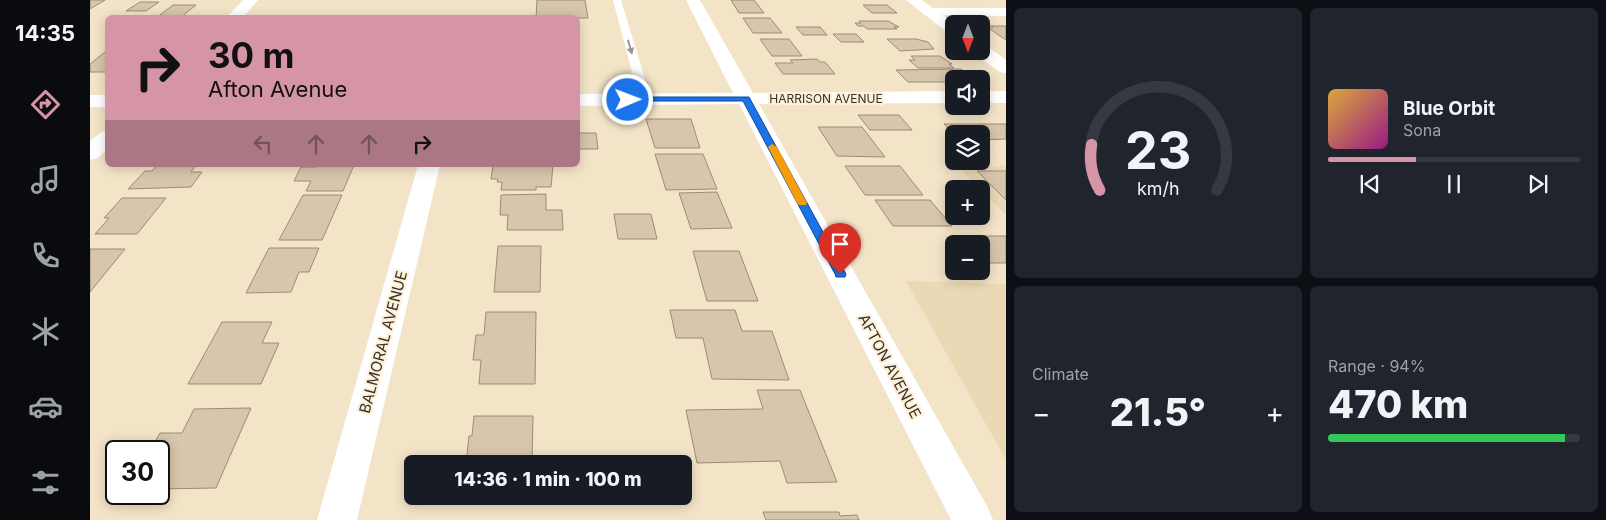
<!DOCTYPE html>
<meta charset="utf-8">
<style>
body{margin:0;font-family:Inter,sans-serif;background:#20242c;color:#f1f3f6;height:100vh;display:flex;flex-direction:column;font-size:19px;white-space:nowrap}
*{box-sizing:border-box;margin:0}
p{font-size:16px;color:#9ea1a6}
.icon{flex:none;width:28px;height:28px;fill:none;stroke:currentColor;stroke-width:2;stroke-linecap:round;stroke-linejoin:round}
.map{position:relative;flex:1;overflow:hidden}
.details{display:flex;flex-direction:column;gap:8px;padding:8px;background:#0d0f14;width:600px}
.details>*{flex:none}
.hud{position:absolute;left:15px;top:15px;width:475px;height:152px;border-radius:8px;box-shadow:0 2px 12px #0003;background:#d695a7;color:#111;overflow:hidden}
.needle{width:32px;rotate:180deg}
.tools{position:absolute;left:855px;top:15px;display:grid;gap:10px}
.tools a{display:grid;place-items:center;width:45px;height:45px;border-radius:8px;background:#171b24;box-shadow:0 2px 12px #0003;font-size:25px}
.speed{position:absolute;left:15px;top:440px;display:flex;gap:10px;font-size:25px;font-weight:700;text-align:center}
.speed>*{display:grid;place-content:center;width:65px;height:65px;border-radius:50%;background:#171b24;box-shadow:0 2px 12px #0003;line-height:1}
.speed .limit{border:2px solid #111;border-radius:8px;background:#fff;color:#111}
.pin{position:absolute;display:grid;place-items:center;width:42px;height:42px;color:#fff;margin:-51px -21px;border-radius:50% 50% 50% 0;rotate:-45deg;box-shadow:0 0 5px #0007}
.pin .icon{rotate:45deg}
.me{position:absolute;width:55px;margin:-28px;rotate:89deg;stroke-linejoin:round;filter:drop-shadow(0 0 4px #0008)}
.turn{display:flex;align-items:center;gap:18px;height:105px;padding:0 20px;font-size:22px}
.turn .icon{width:65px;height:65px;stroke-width:2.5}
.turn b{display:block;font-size:35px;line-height:42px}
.lanes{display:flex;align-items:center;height:48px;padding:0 20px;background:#0003;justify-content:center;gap:25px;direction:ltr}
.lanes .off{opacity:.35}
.big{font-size:38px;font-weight:800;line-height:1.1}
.details .tile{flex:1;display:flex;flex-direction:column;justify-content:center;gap:8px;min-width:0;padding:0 18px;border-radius:8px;background:#20242c}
.details .dial{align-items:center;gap:0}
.dial svg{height:130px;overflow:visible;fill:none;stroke:#363941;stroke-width:7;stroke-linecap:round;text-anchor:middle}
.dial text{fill:#f1f3f6;stroke:none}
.song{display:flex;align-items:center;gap:15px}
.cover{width:60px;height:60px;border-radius:8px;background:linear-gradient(135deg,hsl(40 70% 55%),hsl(310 70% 35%))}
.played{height:5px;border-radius:2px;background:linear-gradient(90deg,#d695a7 35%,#363941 35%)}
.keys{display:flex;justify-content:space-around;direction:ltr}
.heat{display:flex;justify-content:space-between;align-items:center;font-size:28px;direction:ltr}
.charge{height:8px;border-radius:4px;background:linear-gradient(90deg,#34c759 94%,#363941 0)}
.details .tiles{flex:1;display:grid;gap:8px;grid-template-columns:repeat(2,1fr)}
.trip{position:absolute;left:314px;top:455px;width:288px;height:50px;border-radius:8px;background:#171b24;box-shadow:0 2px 12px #0003;font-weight:800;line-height:50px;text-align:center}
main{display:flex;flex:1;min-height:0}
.dock{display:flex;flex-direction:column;width:90px;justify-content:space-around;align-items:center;background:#090b0e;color:#9ea1a6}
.dock .icon{width:35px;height:35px}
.dock .selected{color:#d695a7}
.dock b{font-size:22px;color:#f1f3f6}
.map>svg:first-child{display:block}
</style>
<main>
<nav class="dock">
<b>14:35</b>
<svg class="icon selected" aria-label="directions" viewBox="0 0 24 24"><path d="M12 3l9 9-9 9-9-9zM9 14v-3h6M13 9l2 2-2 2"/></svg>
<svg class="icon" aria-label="music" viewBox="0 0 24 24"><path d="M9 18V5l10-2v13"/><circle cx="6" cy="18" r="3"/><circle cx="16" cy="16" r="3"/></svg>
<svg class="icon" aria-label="phone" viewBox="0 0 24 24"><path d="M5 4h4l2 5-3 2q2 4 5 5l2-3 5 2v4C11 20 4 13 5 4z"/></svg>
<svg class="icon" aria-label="climate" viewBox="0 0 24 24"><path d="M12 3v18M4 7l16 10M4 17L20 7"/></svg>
<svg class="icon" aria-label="car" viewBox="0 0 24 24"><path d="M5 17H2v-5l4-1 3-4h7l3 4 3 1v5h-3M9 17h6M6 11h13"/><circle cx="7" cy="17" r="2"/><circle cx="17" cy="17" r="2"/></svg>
<svg class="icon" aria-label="filters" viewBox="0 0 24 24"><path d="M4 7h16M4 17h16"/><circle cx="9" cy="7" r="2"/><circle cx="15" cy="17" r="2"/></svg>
</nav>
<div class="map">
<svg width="916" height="520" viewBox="0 0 916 520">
<rect width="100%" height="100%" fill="#f3e4c8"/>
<g fill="#ebd8b5">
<path d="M 916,166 L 916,215 L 868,167 Z"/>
<path d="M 816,281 L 916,284 L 916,460 Z"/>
</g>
<g fill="#d7c6ac" stroke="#9c8c73">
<path d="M 0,0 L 15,0 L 0,9 Z"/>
<path d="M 447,0 L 495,0 L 498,18 L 446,18 Z"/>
<path d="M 641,0 L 664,0 L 674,13 L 649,13 Z"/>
<path d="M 50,2 L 69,2 L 56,11 L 36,11 Z"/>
<path d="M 83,5 L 106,5 L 90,18 L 66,18 Z"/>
<path d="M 773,5 L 797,5 L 807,13 L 782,13 Z"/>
<path d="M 653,18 L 680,18 L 692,33 L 663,33 Z"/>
<path d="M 769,21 L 798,21 L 809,27 L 804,27 L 807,29 L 777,29 L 774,26 L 768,26 L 765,23 L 771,23 Z"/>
<path d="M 901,26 L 916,26 L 916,40 L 897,27 L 903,27 Z"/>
<path d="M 706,27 L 730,27 L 737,35 L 713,35 Z"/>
<path d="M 743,34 L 766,34 L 774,42 L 751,42 Z"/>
<path d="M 670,39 L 699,39 L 712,56 L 682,56 Z"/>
<path d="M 797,39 L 826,39 L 838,42 L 844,49 L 810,51 Z"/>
<path d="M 15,52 L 18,52 L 18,72 L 0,72 L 0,64 Z"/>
<path d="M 821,56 L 850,56 L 862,64 L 859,64 L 864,68 L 828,68 L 819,60 L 825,60 Z"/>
<path d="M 727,59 L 730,62 L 735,62 L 745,74 L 693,74 L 685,63 L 703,63 L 700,60 Z"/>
<path d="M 871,69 L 883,79 L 864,79 L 864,82 L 818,82 L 806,70 Z"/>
<path d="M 768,115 L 809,115 L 822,130 L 780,130 Z"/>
<path d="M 556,119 L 601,119 L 610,148 L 565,148 Z"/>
<path d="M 854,124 L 916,124 L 916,139 L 891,140 L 891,134 L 864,134 Z"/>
<path d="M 728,127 L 772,127 L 795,157 L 747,156 Z"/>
<path d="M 488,133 L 506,133 L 508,149 L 488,149 Z"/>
<path d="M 565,154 L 613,154 L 627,189 L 576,190 Z"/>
<path d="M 67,165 L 106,165 L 101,172 L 112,172 L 101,187 L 38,189 L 55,171 L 62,171 Z"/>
<path d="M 226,165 L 264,165 L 253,191 L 216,191 L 221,181 L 204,181 L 211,167 L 226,167 Z"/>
<path d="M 408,165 L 463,165 L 461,187 L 446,187 L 446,190 L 411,190 L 412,182 L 407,182 L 408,179 L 401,179 L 403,166 Z"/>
<path d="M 755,166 L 810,166 L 833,195 L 775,195 Z"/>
<path d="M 887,171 L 916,171 L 916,200 Z"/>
<path d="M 627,192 L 642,228 L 601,229 L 589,193 Z"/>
<path d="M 456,194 L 456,210 L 472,210 L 473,230 L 417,230 L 418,215 L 410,215 L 411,195 Z"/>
<path d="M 213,195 L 252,195 L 232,240 L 189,240 Z"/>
<path d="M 32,198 L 76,198 L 47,234 L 5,234 L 19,218 L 14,218 Z"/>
<path d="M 785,200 L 840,200 L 862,226 L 803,226 Z"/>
<path d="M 524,214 L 561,214 L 567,239 L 528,239 Z"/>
<path d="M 877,236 L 916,236 L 916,263 L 899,263 L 891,253 L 891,244 L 883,244 Z"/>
<path d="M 408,246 L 451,246 L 450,292 L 404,292 Z"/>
<path d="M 179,248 L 229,248 L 219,272 L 209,272 L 201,292 L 156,293 Z"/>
<path d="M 0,249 L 35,249 L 0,292 Z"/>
<path d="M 603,251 L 649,251 L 668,301 L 617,301 Z"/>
<path d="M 580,310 L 645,310 L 652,331 L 682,331 L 699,380 L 622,379 L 613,338 L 586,338 Z"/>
<path d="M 396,312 L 446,312 L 445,384 L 389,384 L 391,360 L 383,360 L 386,335 L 394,335 Z"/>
<path d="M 132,322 L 182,322 L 172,343 L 189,343 L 171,384 L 98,384 Z"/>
<path d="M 667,390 L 710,390 L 747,482 L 697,483 L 690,461 L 607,463 L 596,410 L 673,409 Z"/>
<path d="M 161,408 L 126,488 L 69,489 L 69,480 L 76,466 L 69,466 L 69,451 L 60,451 L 70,433 L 92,433 L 104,409 Z"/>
<path d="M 384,416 L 443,416 L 442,464 L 376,464 L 379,436 L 382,436 Z"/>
<path d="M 673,512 L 749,512 L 750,516 L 767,515 L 769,520 L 676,520 Z"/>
</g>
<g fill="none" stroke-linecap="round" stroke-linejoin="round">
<path fill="#fff" fill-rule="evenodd" d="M 523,0 L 531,0 L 561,99 L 559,101 L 551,101 L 549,99 Z"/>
<g fill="#fff" fill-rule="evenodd">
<path d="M 153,0 L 168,0 L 152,18 L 136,18 Z"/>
<path d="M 596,0 L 610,0 L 663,93 L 864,91 L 864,103 L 669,104 L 897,506 L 903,520 L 861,520 L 649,104 L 488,106 L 488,94 L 643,93 Z"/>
<path d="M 839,8 L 916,8 L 916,16 L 834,15 L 832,12 L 834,9 Z"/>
<rect x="891" y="91" width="25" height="12"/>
<rect x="0" y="95" width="18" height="12"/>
<path d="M 18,130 L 18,148 L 8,158 L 0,160 L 0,141 L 11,132 Z"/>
<path d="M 328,165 L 350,165 L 267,520 L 227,520 Z"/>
</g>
<g fill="#fff" fill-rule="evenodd">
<path d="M 816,0 L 832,0 L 865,24 L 864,24 L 864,35 L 858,33 Z"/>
<path d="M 891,45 L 897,46 L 916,60 L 916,73 L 910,72 L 885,54 L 884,51 L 891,51 Z"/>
</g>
</g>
<defs><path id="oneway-solid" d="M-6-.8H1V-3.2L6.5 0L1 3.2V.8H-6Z" transform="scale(1.25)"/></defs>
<use fill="#9b9893" href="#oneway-solid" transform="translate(540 47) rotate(74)"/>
<path fill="#1a73e8" stroke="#114b97" d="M 538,97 L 659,97 L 756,274 L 755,277 L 746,277 L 745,274 L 653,101 L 535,101 L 535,98 Z"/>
<path fill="#f59e0b" d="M 682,144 L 687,147 L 717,203 L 716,205 L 709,205 L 707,203 L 678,147 Z"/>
<g text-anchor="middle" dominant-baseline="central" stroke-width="4.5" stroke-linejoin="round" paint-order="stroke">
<g font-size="12" fill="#373127" stroke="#fef1db">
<text x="736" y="98">HARRISON AVENUE</text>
</g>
<g font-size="15" fill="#373127" stroke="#fef1db">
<text transform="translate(293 342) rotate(-75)">BALMORAL AVENUE</text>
<text transform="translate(800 366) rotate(62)">AFTON AVENUE</text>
</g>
</g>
</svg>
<div class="tools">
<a><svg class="needle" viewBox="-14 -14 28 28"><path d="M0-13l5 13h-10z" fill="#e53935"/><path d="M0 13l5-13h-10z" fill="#9ea1a6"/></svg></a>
<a><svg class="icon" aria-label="sound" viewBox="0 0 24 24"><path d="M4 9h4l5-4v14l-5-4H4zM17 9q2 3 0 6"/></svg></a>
<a><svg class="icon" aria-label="layers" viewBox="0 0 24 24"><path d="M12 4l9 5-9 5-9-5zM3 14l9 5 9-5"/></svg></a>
<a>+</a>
<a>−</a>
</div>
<div class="speed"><div class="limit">30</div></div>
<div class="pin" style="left:750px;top:274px;background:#d93025"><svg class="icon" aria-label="arrive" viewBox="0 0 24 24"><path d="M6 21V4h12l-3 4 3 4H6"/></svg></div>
<svg class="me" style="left:538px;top:100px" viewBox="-20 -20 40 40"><circle r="17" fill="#1a73e8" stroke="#fff" stroke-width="3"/><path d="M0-11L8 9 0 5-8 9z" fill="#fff"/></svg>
<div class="trip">14:36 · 1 min · 100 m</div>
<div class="hud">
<div class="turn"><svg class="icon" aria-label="right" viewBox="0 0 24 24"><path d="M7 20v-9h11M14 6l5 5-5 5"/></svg><div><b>30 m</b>Afton Avenue</div></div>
<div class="lanes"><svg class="icon off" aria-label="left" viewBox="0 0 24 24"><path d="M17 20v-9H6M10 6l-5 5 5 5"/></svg><svg class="icon off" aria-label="ahead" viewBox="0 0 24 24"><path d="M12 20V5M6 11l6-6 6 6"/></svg><svg class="icon off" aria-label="ahead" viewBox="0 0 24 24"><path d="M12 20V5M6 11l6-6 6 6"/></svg><svg class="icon" aria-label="right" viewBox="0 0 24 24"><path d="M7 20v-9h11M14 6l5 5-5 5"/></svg></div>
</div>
</div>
<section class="details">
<div class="tiles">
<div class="tile dial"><svg viewBox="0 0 100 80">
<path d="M14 69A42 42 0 1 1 86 69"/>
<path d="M14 69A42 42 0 0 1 9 41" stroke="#d695a7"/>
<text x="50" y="56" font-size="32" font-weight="700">23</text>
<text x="50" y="72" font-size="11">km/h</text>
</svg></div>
<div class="tile">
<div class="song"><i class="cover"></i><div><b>Blue Orbit</b><p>Sona</p></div></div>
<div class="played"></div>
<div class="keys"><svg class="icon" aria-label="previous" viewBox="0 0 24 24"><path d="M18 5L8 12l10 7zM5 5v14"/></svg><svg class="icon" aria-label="pause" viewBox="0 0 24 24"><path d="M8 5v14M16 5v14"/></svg><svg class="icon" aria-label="next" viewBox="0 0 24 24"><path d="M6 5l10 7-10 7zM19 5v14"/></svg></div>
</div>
<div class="tile"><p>Climate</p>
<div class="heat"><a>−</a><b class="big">21.5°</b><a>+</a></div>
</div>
<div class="tile"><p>Range · 94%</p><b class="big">470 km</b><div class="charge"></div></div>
</div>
</section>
</main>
